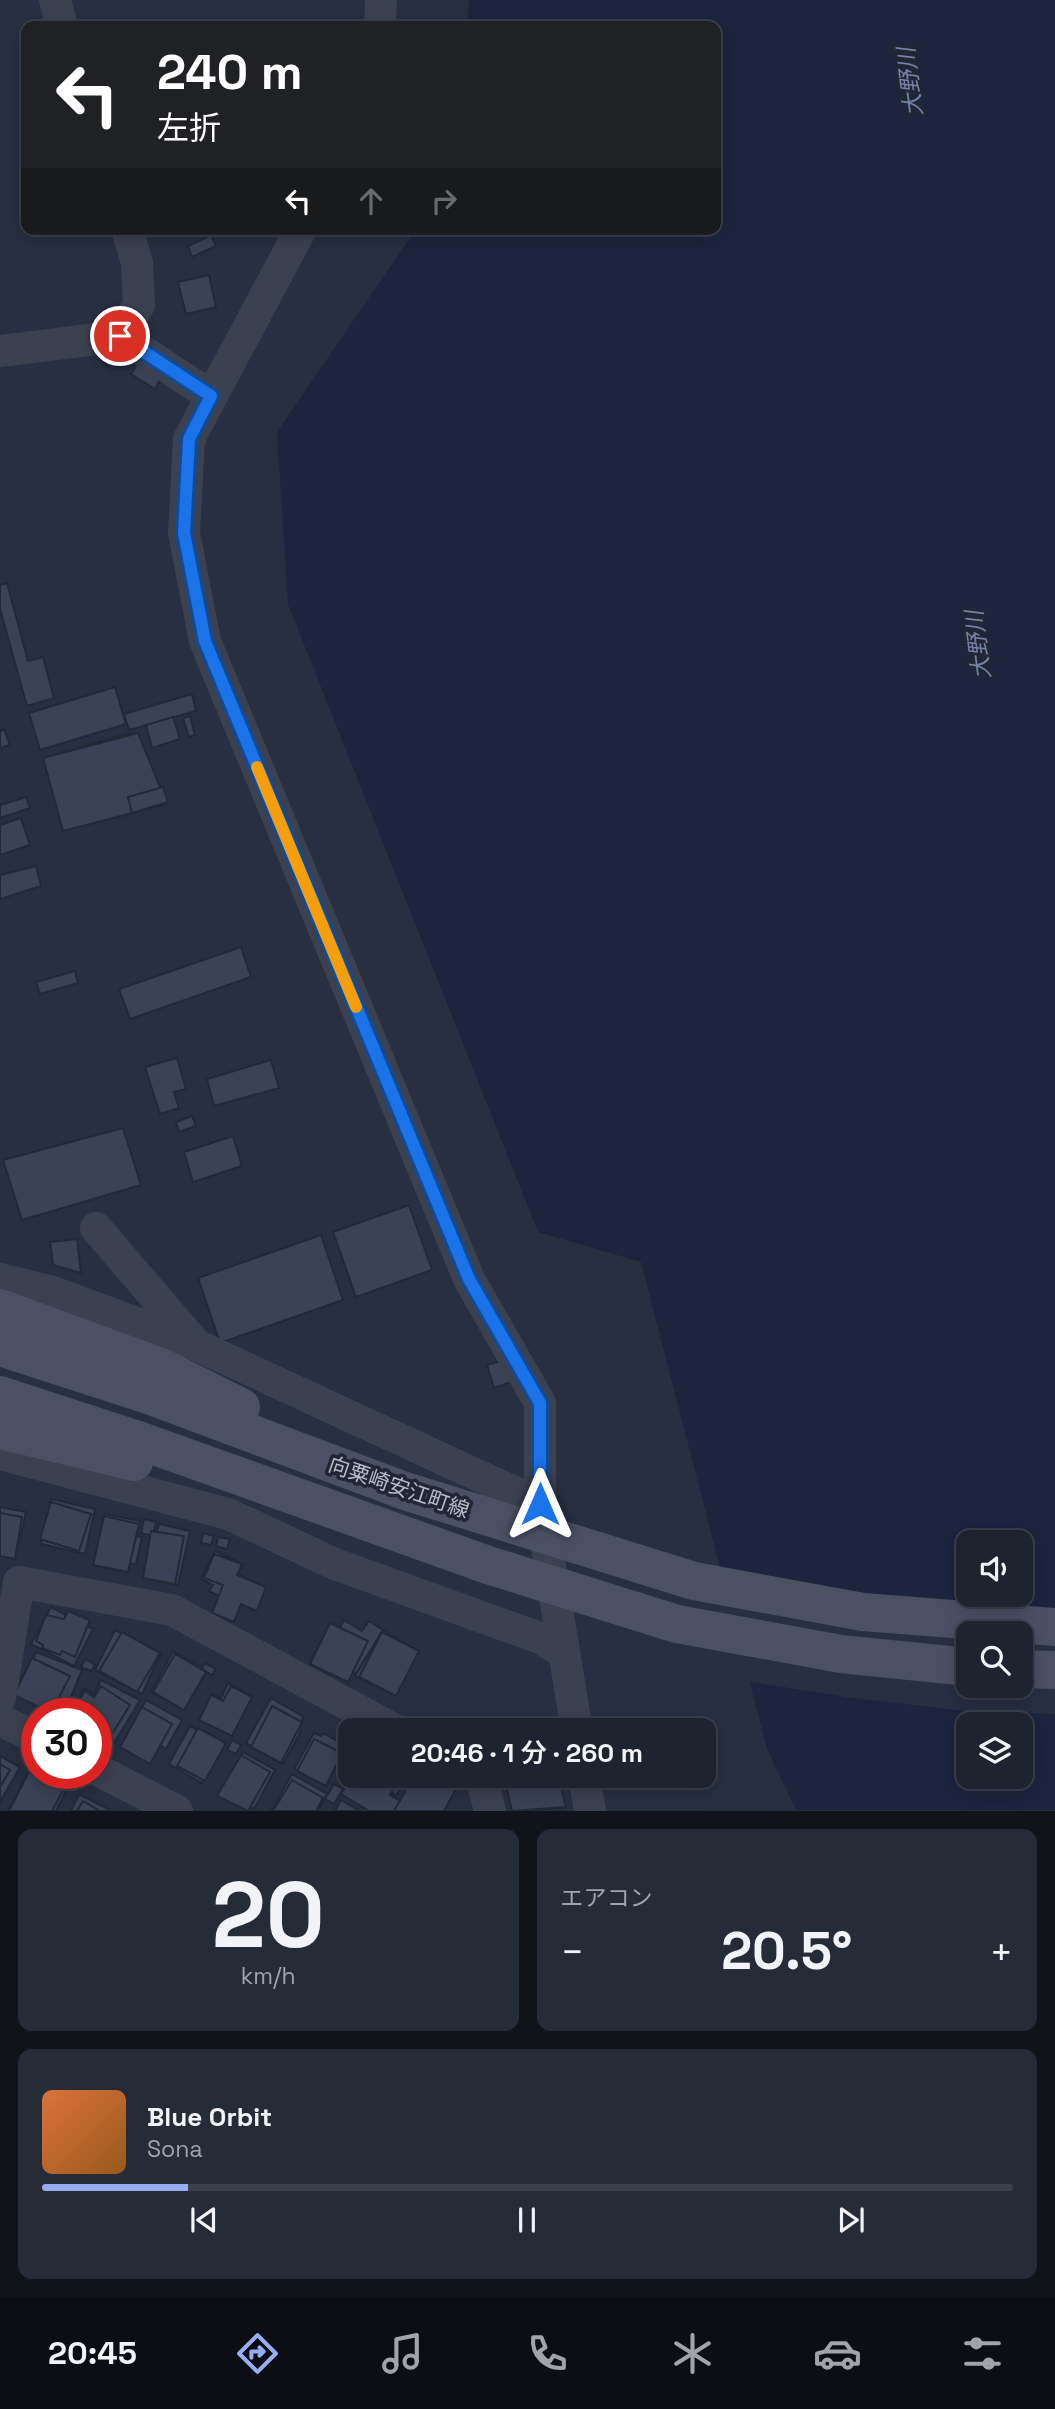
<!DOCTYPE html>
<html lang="ja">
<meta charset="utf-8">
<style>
body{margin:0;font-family:"Space Grotesk","Noto Sans JP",sans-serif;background:#262b38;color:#f1f3f6;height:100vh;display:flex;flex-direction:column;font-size:26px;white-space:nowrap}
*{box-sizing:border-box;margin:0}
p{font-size:23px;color:#a1a4ab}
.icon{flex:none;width:38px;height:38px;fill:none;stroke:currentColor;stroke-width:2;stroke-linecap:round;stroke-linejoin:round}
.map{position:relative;height:1811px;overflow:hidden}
.sheet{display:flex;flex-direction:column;gap:18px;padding:18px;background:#10131a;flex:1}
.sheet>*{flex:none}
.guide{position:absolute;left:21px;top:21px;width:700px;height:214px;border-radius:14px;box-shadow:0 4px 18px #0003,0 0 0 2px #3c404c;background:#202124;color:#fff;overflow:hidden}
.fabs{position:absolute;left:956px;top:1530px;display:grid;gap:14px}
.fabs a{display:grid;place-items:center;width:77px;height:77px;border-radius:14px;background:#1e2330;box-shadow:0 4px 18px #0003,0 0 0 2px #3c404c;font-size:35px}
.speed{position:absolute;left:21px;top:1698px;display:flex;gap:14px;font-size:35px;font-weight:700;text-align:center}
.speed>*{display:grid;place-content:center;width:91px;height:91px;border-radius:50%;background:#1e2330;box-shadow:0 4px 18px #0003,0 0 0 2px #3c404c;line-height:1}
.speed .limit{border:10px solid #d22;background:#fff;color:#111}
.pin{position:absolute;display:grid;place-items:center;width:60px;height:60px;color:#fff;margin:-30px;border:4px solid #fff;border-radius:50%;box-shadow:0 2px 7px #0007}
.me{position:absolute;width:77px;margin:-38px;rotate:0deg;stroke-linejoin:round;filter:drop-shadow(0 0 5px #0008)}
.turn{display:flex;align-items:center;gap:24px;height:147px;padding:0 21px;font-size:32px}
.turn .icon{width:91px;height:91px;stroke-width:2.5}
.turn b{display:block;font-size:49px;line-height:60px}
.lanes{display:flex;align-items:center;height:66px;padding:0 21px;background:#0003;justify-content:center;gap:35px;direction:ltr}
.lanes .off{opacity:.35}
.big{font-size:52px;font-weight:600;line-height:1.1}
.sheet .card{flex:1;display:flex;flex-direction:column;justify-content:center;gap:10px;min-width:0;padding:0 24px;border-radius:14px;background:#262b38}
.sheet .dial{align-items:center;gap:0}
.dial b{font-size:91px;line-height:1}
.song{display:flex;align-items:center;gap:21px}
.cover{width:84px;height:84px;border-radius:10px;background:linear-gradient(135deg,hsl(20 70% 55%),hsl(30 70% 35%))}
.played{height:7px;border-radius:4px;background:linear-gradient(90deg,#98adf1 15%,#3c404c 15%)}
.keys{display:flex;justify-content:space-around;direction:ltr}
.heat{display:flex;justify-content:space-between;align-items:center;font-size:38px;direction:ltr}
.sheet .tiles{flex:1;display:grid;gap:18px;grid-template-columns:1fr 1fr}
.card:last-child{grid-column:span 2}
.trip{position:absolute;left:338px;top:1718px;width:378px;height:70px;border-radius:14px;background:#1e2330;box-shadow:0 4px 18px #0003,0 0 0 2px #3c404c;font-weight:600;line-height:70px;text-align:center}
.dock{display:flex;height:112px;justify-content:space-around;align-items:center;background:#0c0e13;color:#a1a4ab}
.dock .icon{width:49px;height:49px}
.dock .active{color:#98adf1}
.dock b{font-size:32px;color:#f1f3f6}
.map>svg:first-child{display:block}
</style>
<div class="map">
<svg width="1055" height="1811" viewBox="0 0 1055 1811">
<rect width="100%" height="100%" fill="#282f40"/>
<path fill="#1c243e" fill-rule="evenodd" d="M 469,0 L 1055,0 L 1055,1810 L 796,1810 L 767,1749 L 641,1262 L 538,1232 L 288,604 L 277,432 L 416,229 L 716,229 L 716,26 L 467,26 ZM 968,1542 L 1020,1542 L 1020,1594 L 968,1594 ZM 968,1633 L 1020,1633 L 1020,1685 L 968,1685 ZM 968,1724 L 1020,1724 L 1020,1776 L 968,1776 Z"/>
<path fill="#282f40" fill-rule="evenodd" d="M 715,1567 L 841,1591 L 1055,1609 L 1055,1714 L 965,1711 L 853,1698 L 745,1681 ZM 968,1633 L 1020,1633 L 1020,1685 L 968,1685 Z"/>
<g fill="#3b4256" stroke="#232837" stroke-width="2">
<path d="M 211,235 L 216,246 L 192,257 L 188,246 Z"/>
<path d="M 209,275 L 216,307 L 186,314 L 178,282 Z"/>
<path d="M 138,363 L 161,378 L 155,389 L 131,374 Z"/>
<path d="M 7,583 L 28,661 L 43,657 L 54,698 L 27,706 L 0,609 L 0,585 Z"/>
<path d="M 115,687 L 126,724 L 40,750 L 29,713 Z"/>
<path d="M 192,694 L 196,711 L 129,730 L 124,714 Z"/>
<path d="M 190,716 L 195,735 L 189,737 L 183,718 Z"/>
<path d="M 173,717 L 180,739 L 152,748 L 146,725 Z"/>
<path d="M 4,729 L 10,745 L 0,748 L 0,731 Z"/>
<path d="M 131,733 L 147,791 L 127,797 L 121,774 L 88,783 L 78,748 Z"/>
<path d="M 138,733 L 167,804 L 63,831 L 43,758 Z"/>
<path d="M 163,787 L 168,802 L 132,813 L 128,797 Z"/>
<path d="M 26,797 L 30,808 L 0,818 L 0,805 Z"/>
<path d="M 21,818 L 30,845 L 0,855 L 0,825 Z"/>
<path d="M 36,866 L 41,886 L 0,899 L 0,875 Z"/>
<path d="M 241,947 L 251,977 L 130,1019 L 119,989 Z"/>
<path d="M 75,971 L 78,983 L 40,994 L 36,982 Z"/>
<path d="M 177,1058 L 186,1089 L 174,1092 L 179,1108 L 160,1114 L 145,1067 Z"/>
<path d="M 271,1060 L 279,1088 L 214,1106 L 207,1079 Z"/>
<path d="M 192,1116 L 196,1126 L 179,1132 L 176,1122 Z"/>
<path d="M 123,1128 L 141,1185 L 22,1220 L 3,1160 Z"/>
<path d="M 233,1136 L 242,1166 L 193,1182 L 184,1152 Z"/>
<path d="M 409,1205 L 432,1270 L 356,1297 L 333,1232 Z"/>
<path d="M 321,1235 L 343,1300 L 220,1343 L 198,1278 Z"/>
<path d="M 77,1239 L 81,1273 L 53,1265 L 50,1242 Z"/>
<path d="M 503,1360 L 511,1382 L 494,1388 L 487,1365 Z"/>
<path d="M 51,1499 L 95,1509 L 85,1554 L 41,1544 Z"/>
<path d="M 51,1502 L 91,1514 L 79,1551 L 40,1539 Z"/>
<path d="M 0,1507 L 26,1512 L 19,1544 L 9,1542 L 8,1548 L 2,1547 L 0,1554 Z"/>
<path d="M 0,1513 L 22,1517 L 15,1559 L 0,1556 Z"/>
<path d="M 105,1514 L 140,1521 L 136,1536 L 142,1537 L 136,1564 L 128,1563 L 126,1572 L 93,1565 Z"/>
<path d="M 104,1516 L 139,1524 L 128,1572 L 93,1565 Z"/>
<path d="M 144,1519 L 156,1522 L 153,1536 L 141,1533 Z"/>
<path d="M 159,1524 L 190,1531 L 178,1585 L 145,1577 Z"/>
<path d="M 151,1531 L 184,1536 L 175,1584 L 143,1578 Z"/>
<path d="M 203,1533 L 214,1536 L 211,1545 L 201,1543 Z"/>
<path d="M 218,1537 L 230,1539 L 227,1549 L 216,1546 Z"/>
<path d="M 215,1551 L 243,1564 L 238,1574 L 255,1583 L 258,1591 L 250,1608 L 242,1604 L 235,1618 L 214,1608 L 219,1596 L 209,1591 L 213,1585 L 201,1579 Z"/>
<path d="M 214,1554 L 242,1564 L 237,1575 L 266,1587 L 257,1611 L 241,1604 L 234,1622 L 212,1613 L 223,1585 L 204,1578 Z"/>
<path d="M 51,1607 L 93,1629 L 74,1666 L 31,1644 Z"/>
<path d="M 68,1611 L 90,1620 L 75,1657 L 62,1651 L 60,1655 L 42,1648 L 43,1645 L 36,1641 L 46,1615 L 64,1619 Z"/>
<path d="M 344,1620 L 362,1631 L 369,1621 L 383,1630 L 356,1674 L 346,1667 L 341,1675 L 312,1657 L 332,1624 L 339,1629 Z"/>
<path d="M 330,1623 L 368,1641 L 348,1682 L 310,1664 Z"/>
<path d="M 115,1630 L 161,1653 L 142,1694 L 95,1670 Z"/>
<path d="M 383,1630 L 415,1650 L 390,1691 L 374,1680 L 371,1685 L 355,1676 Z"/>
<path d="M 122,1632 L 160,1653 L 137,1692 L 99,1671 Z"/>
<path d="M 382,1632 L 419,1651 L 396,1696 L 359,1677 Z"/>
<path d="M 173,1651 L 202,1667 L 180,1707 L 151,1692 Z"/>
<path d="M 36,1652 L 82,1670 L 68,1704 L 49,1696 L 46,1702 L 39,1702 L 19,1694 Z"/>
<path d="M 175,1654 L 206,1672 L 184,1710 L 153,1692 Z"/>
<path d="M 32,1658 L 70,1676 L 51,1713 L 14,1695 Z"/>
<path d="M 85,1659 L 95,1665 L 91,1671 L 81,1667 Z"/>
<path d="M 205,1663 L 216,1669 L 212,1675 L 202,1669 Z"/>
<path d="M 101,1680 L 140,1700 L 113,1745 L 96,1736 L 96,1713 L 72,1712 L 84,1688 L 94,1694 Z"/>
<path d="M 228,1683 L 252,1696 L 233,1733 L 201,1717 L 212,1694 L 221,1698 Z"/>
<path d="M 101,1686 L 130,1705 L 104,1747 L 96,1742 L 96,1713 L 71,1713 L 85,1691 L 94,1697 Z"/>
<path d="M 231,1686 L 252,1697 L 232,1736 L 199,1720 L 211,1695 L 223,1701 Z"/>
<path d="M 271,1698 L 304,1717 L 297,1728 L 301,1731 L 283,1764 L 246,1743 Z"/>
<path d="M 146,1700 L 182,1720 L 166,1749 L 159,1745 L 150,1760 L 122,1746 Z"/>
<path d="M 272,1706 L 302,1722 L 281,1763 L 251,1747 Z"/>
<path d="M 142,1707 L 172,1724 L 150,1764 L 120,1747 Z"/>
<path d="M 190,1726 L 223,1744 L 202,1783 L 169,1764 Z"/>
<path d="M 198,1728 L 226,1743 L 205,1781 L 177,1766 Z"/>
<path d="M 314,1733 L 321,1736 L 323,1733 L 347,1746 L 325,1785 L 294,1769 Z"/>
<path d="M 314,1739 L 342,1753 L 326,1786 L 297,1771 Z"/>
<path d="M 232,1740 L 241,1745 L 236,1754 L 227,1750 Z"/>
<path d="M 243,1752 L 275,1770 L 254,1809 L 222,1791 Z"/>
<path d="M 241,1755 L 270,1772 L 248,1811 L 217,1796 Z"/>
<path d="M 0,1756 L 20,1767 L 0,1802 Z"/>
<path d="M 0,1764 L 10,1770 L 0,1787 Z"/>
<path d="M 32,1764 L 37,1766 L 37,1773 L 50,1773 L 70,1783 L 56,1811 L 8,1811 Z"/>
<path d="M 31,1768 L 66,1785 L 52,1811 L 9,1811 Z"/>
<path d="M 292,1774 L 327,1794 L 318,1811 L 271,1811 Z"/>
<path d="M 351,1776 L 406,1779 L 396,1796 L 393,1793 L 389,1800 L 397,1805 L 394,1811 L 372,1811 L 341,1793 Z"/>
<path d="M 352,1776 L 401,1776 L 390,1795 L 417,1811 L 369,1811 L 341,1794 Z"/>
<path d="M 414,1776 L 424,1782 L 427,1776 L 438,1776 L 457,1787 L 444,1811 L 394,1811 Z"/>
<path d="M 507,1776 L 556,1776 L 563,1808 L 514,1811 Z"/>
<path d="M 558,1776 L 566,1807 L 512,1811 L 504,1777 Z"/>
<path d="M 292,1780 L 323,1798 L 316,1811 L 273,1811 Z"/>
<path d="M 334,1784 L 343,1789 L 334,1804 L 325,1799 Z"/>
<path d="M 79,1794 L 110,1810 L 109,1811 L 71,1811 Z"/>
<path d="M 341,1800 L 360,1811 L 335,1811 Z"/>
<path d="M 83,1801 L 100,1811 L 77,1811 Z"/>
</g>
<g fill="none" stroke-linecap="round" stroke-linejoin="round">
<g stroke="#3c4150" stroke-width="32">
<path d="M 55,0 L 62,26"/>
<path d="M 380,26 L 381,0"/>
<path d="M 301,229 L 189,439 L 184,533 L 205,641 L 469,1279 L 540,1403 L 540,1504 L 577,1731"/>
<path d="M 120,336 L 139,305 L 137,263 L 127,229"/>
<path d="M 0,351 L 120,336 L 211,396"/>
<path d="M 96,1228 L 193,1341"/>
<path d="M 0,1279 L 53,1292 L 196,1345 L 540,1504"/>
<path d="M 0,1454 L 228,1514 L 335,1564 L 540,1638 L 564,1653"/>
<path d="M 0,1698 L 19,1582 L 172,1610 L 397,1731"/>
<path d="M 0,1720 L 37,1738"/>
<path d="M 96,1769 L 177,1811"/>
<path d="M 481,1776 L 490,1811"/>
<path d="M 584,1776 L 590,1811"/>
</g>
<g stroke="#4b5063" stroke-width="38">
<path d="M 0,1308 L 161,1367 L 241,1407"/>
<path d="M 0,1347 L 151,1396 L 405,1491 L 694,1581 L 863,1612 L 1055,1627"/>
<path d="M 0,1395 L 135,1439 L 488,1565 L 677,1624 L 841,1654 L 968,1667"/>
<path d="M 0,1430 L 134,1462"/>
<path d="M 1020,1669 L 1055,1670"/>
</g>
</g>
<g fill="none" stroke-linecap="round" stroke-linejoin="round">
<defs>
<path id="route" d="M 120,336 L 211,396 L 189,439 L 184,533 L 205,641 L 469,1279 L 540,1403 L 540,1504"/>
</defs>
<use href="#route" stroke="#114b97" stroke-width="18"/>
<use href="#route" stroke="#1a73e8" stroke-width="12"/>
<path stroke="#f59e0b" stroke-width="12" d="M 257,767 L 356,1007"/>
</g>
<g text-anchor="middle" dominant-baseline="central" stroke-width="7" stroke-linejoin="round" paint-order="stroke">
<g font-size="21" fill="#b9bdca" stroke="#212635">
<text transform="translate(399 1487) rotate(19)">向粟崎安江町線</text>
</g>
<g font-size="23" font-style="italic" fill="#7583a6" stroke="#212635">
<text transform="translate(910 82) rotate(-97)">大野川</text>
<text transform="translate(978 645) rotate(-97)">大野川</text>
</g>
</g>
</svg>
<div class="fabs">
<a><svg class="icon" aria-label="sound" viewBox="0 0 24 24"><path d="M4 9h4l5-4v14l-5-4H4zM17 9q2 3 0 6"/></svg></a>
<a><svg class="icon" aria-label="search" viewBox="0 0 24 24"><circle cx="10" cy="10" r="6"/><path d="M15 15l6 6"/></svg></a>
<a><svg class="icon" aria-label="layers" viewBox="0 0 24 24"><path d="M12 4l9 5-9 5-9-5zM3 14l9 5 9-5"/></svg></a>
</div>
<div class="speed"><div class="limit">30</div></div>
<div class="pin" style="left:120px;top:336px;background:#d93025"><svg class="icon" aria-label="arrive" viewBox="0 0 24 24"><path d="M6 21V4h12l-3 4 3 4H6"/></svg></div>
<svg class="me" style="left:540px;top:1504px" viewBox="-20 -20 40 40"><path d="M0-17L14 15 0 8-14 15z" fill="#1a73e8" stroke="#fff" stroke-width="4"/></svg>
<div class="trip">20:46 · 1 分 · 260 m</div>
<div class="guide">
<div class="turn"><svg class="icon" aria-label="left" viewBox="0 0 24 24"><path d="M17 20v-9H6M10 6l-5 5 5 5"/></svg><div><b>240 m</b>左折</div></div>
<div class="lanes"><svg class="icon" aria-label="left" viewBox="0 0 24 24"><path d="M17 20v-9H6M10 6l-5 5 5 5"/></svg><svg class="icon off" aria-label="ahead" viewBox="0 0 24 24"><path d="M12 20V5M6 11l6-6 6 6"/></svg><svg class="icon off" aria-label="right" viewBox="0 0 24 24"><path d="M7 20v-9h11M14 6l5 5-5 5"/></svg></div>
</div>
</div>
<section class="sheet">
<div class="tiles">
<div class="card dial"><b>20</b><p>km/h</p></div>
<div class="card"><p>エアコン</p>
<div class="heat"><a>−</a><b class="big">20.5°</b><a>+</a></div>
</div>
<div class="card">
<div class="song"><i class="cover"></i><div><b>Blue Orbit</b><p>Sona</p></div></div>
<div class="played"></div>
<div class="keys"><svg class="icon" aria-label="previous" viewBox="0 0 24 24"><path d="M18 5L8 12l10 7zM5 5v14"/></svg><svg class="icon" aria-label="pause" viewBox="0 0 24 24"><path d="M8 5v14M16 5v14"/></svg><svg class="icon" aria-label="next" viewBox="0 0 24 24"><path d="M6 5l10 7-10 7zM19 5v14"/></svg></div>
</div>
</div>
</section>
<nav class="dock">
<b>20:45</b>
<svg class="icon active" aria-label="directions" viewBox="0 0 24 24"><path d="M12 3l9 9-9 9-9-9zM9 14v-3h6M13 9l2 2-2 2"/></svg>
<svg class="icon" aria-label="music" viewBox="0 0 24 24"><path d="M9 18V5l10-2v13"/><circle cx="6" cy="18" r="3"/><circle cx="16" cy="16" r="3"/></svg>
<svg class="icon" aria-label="phone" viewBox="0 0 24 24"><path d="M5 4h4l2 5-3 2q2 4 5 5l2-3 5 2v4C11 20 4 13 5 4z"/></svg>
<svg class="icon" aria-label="climate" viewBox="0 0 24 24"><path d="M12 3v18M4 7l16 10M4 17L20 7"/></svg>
<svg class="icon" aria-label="car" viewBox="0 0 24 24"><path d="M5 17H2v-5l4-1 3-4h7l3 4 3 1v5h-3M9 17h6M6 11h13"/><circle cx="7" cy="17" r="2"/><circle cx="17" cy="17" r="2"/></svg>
<svg class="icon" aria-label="filters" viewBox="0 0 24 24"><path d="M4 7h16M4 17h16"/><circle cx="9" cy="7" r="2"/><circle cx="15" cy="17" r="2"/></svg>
</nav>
